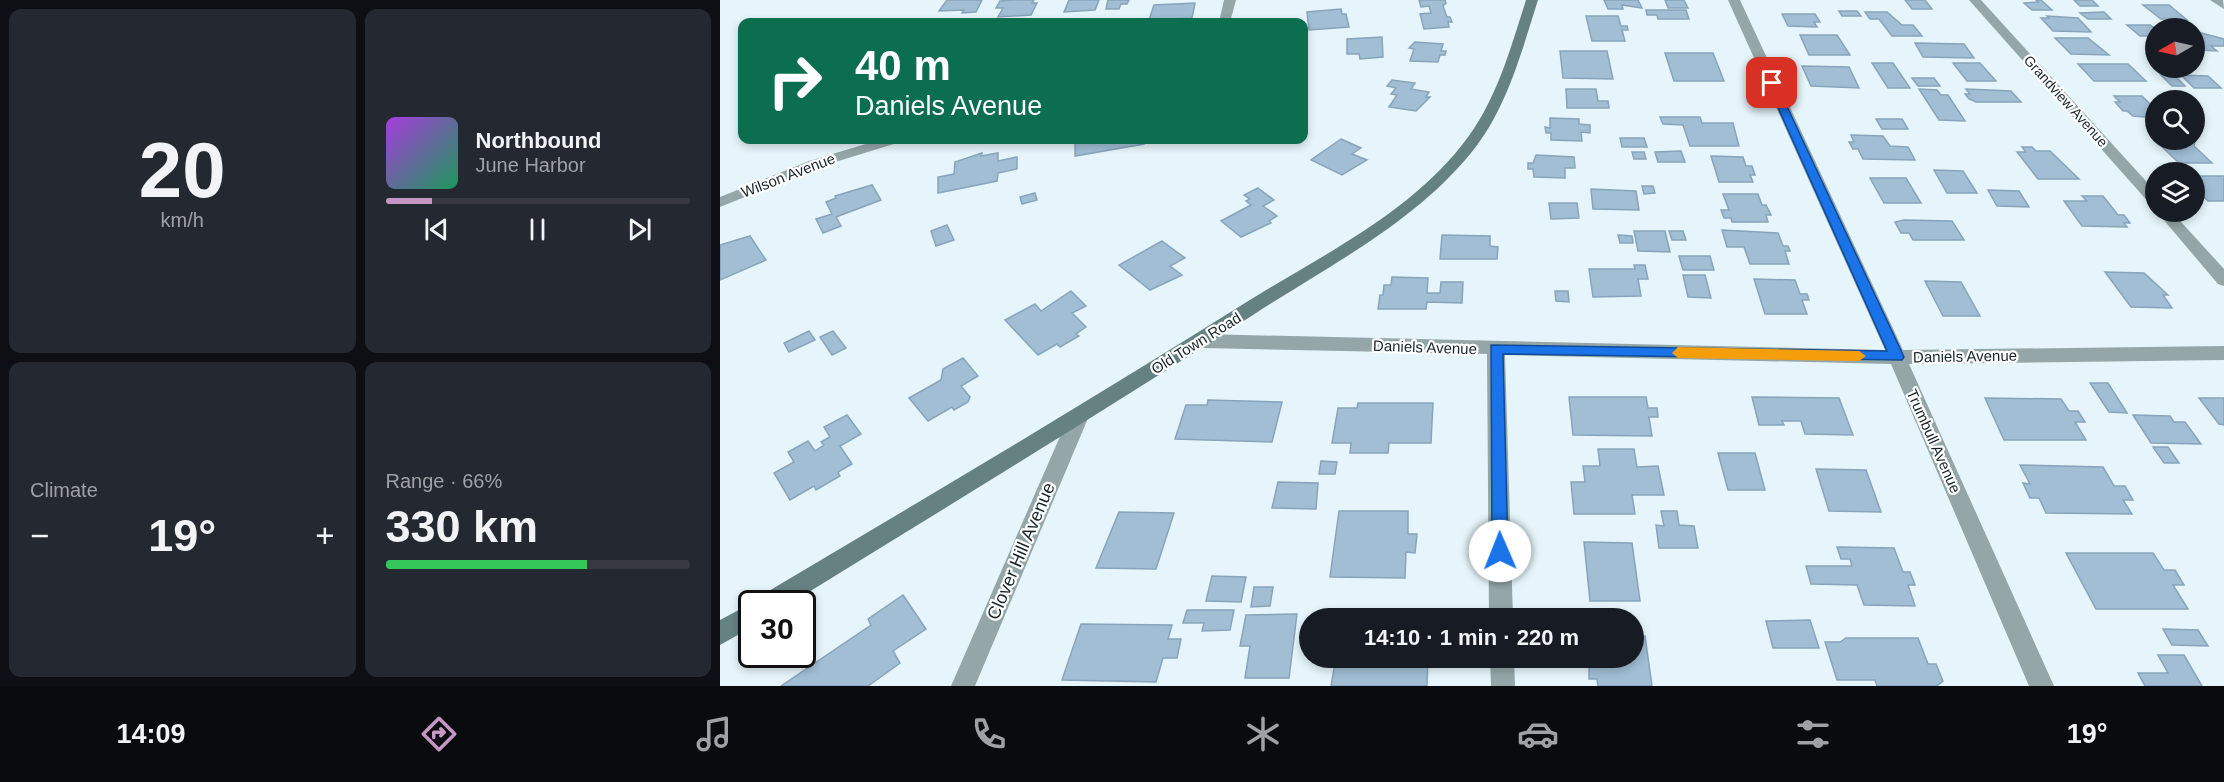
<!DOCTYPE html>
<meta charset="utf-8">
<style>
body{margin:0;font-family:Helvetica,sans-serif;background:#242831;color:#f1f3f6;height:100vh;display:flex;flex-direction:column;font-size:22px;white-space:nowrap}
*{box-sizing:border-box;margin:0}
p{font-size:20px;color:#9ea1a6}
.icon{flex:none;width:33px;height:33px;fill:none;stroke:currentColor;stroke-width:2;stroke-linecap:round;stroke-linejoin:round}
.map{position:relative;flex:1;overflow:hidden}
.sheet{display:flex;flex-direction:column;gap:9px;padding:9px;background:#0d0f14;width:720px}
.sheet>*{flex:none}
.hud{position:absolute;left:18px;top:18px;width:570px;height:126px;border-radius:12px;box-shadow:0 3px 9px #0003;background:#0b6e4f;color:#fff;overflow:hidden}
.needle{width:39px;rotate:261deg}
.fabs{position:absolute;left:1425px;top:18px;display:grid;gap:12px}
.fabs a{display:grid;place-items:center;width:60px;height:60px;border-radius:50%;background:#171b24;box-shadow:0 3px 9px #0003;font-size:30px}
.speed{position:absolute;left:18px;top:590px;display:flex;gap:12px;font-size:30px;font-weight:700;text-align:center}
.speed>*{display:grid;place-content:center;width:78px;height:78px;border-radius:50%;background:#171b24;box-shadow:0 3px 9px #0003;line-height:1}
.speed .limit{border:3px solid #111;border-radius:9px;background:#fff;color:#111}
.pin{position:absolute;display:grid;place-items:center;width:51px;height:51px;color:#fff;margin:-26px;border-radius:12px;box-shadow:0 3px 9px #0006}
.me{position:absolute;width:66px;margin:-33px;rotate:359deg;stroke-linejoin:round;filter:drop-shadow(0 0 4px #0008)}
.turn{display:flex;align-items:center;gap:21px;height:126px;padding:0 18px;font-size:27px}
.turn .icon{width:78px;height:78px;stroke-width:2.5}
.turn b{display:block;font-size:42px;line-height:51px}
.big{font-size:45px;font-weight:700;line-height:1.1}
.sheet .widget{flex:1;display:flex;flex-direction:column;justify-content:center;gap:9px;min-width:0;padding:0 21px;border-radius:12px;background:#242831}
.sheet .dial{align-items:center;gap:0}
.dial b{font-size:78px;line-height:1}
.song{display:flex;align-items:center;gap:18px}
.cover{width:72px;height:72px;border-radius:9px;background:linear-gradient(135deg,hsl(280 70% 55%),hsl(150 70% 35%))}
.played{height:6px;border-radius:3px;background:linear-gradient(90deg,#c697c5 15%,#363941 15%)}
.keys{display:flex;justify-content:space-around;direction:ltr}
.heat{display:flex;justify-content:space-between;align-items:center;font-size:33px;direction:ltr}
.charge{height:9px;border-radius:4px;background:linear-gradient(90deg,#34c759 66%,#363941 0)}
.sheet .tiles{flex:1;display:grid;gap:9px;grid-template-columns:repeat(2,1fr)}
.trip{position:absolute;left:579px;top:608px;width:345px;height:60px;border-radius:30px;background:#171b24;box-shadow:0 3px 9px #0003;font-weight:700;line-height:60px;text-align:center}
.menu{display:flex;height:96px;justify-content:space-around;align-items:center;background:#090b0e;color:#9ea1a6}
.menu .icon{width:42px;height:42px}
.menu .selected{color:#c697c5}
.menu b{font-size:27px;color:#f1f3f6}
main{display:flex;flex:1;min-height:0}
.map>svg:first-child{display:block}
</style>
<main>
<section class="sheet">
<div class="tiles">
<div class="widget dial"><b>20</b><p>km/h</p></div>
<div class="widget">
<div class="song"><i class="cover"></i><div><b>Northbound</b><p>June Harbor</p></div></div>
<div class="played"></div>
<div class="keys"><svg class="icon" aria-label="previous" viewBox="0 0 24 24"><path d="M18 5L8 12l10 7zM5 5v14"/></svg><svg class="icon" aria-label="pause" viewBox="0 0 24 24"><path d="M8 5v14M16 5v14"/></svg><svg class="icon" aria-label="next" viewBox="0 0 24 24"><path d="M6 5l10 7-10 7zM19 5v14"/></svg></div>
</div>
<div class="widget"><p>Climate</p>
<div class="heat"><a>−</a><b class="big">19°</b><a>+</a></div>
</div>
<div class="widget"><p>Range · 66%</p><b class="big">330 km</b><div class="charge"></div></div>
</div>
</section>
<div class="map">
<svg width="1504" height="686" viewBox="0 0 1504 686">
<rect width="100%" height="100%" fill="#e5f5fb"/>
<g fill="#a1bed5" stroke="#88a4bb" stroke-width="1.5">
<path d="M 227,0 L 262,0 L 256,12 L 242,13 L 244,10 L 219,11 Z"/>
<path d="M 292,0 L 314,0 L 312,3 L 317,3 L 311,15 L 278,17 L 283,8 L 276,8 L 280,1 Z"/>
<path d="M 349,0 L 379,0 L 375,10 L 344,12 Z"/>
<path d="M 388,0 L 409,0 L 407,4 L 401,4 L 399,9 L 386,9 Z"/>
<path d="M 699,0 L 725,0 L 726,3 L 723,6 L 727,17 L 730,17 L 732,22 L 728,22 L 729,27 L 704,29 L 700,14 L 711,13 L 709,6 L 701,7 Z"/>
<path d="M 884,0 L 918,0 L 922,8 L 902,5 L 903,9 L 888,9 Z"/>
<path d="M 945,0 L 964,0 L 968,8 L 948,8 Z"/>
<path d="M 1185,0 L 1205,0 L 1212,9 L 1192,9 Z"/>
<path d="M 1316,0 L 1321,0 L 1332,10 L 1312,10 L 1304,3 L 1318,2 Z"/>
<path d="M 1354,0 L 1372,0 L 1378,6 L 1360,6 Z"/>
<path d="M 475,3 L 472,18 L 429,20 L 434,5 Z"/>
<path d="M 1423,5 L 1449,5 L 1467,20 L 1441,19 Z"/>
<path d="M 621,9 L 622,14 L 626,14 L 629,27 L 589,30 L 587,12 Z"/>
<path d="M 926,10 L 966,10 L 969,19 L 938,19 L 937,15 L 927,15 Z"/>
<path d="M 1119,11 L 1137,11 L 1141,16 L 1122,16 Z"/>
<path d="M 1145,12 L 1167,12 L 1182,25 L 1193,25 L 1202,36 L 1172,36 L 1159,19 L 1150,19 Z"/>
<path d="M 1384,12 L 1391,19 L 1368,19 L 1360,13 Z"/>
<path d="M 1062,14 L 1095,14 L 1100,22 L 1094,22 L 1097,27 L 1068,26 Z"/>
<path d="M 866,16 L 898,16 L 901,26 L 907,26 L 908,30 L 902,30 L 905,41 L 872,41 Z"/>
<path d="M 1327,16 L 1358,18 L 1371,32 L 1333,31 L 1321,18 L 1329,18 Z"/>
<path d="M 1407,25 L 1430,25 L 1436,29 L 1436,36 L 1420,36 Z"/>
<path d="M 1474,31 L 1504,39 L 1504,46 L 1491,46 L 1497,51 L 1478,50 L 1474,47 Z"/>
<path d="M 1080,35 L 1117,35 L 1130,55 L 1089,55 Z"/>
<path d="M 662,37 L 663,57 L 640,59 L 639,54 L 627,54 L 627,39 Z"/>
<path d="M 1335,38 L 1368,38 L 1389,55 L 1351,54 Z"/>
<path d="M 695,42 L 723,44 L 721,51 L 726,51 L 725,55 L 720,55 L 718,62 L 690,61 L 694,49 L 689,48 Z"/>
<path d="M 1195,43 L 1244,44 L 1254,58 L 1203,57 Z"/>
<path d="M 840,51 L 887,51 L 893,79 L 843,78 Z"/>
<path d="M 945,53 L 993,53 L 1004,81 L 954,81 Z"/>
<path d="M 1152,63 L 1173,63 L 1190,88 L 1168,88 Z"/>
<path d="M 1233,63 L 1260,63 L 1276,81 L 1247,81 Z"/>
<path d="M 1358,64 L 1408,64 L 1426,81 L 1374,81 Z"/>
<path d="M 1082,66 L 1129,67 L 1139,88 L 1091,86 Z"/>
<path d="M 1441,75 L 1454,75 L 1465,86 L 1452,86 Z"/>
<path d="M 1461,75 L 1488,76 L 1501,88 L 1474,88 Z"/>
<path d="M 1192,78 L 1214,78 L 1220,86 L 1198,86 Z"/>
<path d="M 672,80 L 695,83 L 691,89 L 709,92 L 706,97 L 710,97 L 696,111 L 669,107 L 677,95 L 671,94 L 676,88 L 667,86 Z"/>
<path d="M 846,89 L 876,89 L 878,101 L 888,101 L 889,108 L 847,108 Z"/>
<path d="M 1199,89 L 1217,90 L 1221,95 L 1228,95 L 1245,121 L 1219,120 Z"/>
<path d="M 1246,89 L 1291,91 L 1301,102 L 1256,102 L 1249,99 L 1245,94 L 1250,94 Z"/>
<path d="M 1394,96 L 1422,96 L 1436,110 L 1436,118 L 1413,116 L 1407,111 L 1403,111 L 1395,102 L 1400,102 Z"/>
<path d="M 940,117 L 980,117 L 982,123 L 1013,123 L 1019,146 L 970,146 L 963,125 L 943,124 Z"/>
<path d="M 830,118 L 859,119 L 859,124 L 870,125 L 870,133 L 861,132 L 862,141 L 831,140 L 831,133 L 826,133 L 825,127 L 830,128 Z"/>
<path d="M 1156,119 L 1182,119 L 1188,129 L 1162,129 Z"/>
<path d="M 1131,135 L 1163,136 L 1170,146 L 1188,147 L 1195,160 L 1143,159 L 1138,149 L 1133,149 L 1129,142 L 1134,142 Z"/>
<path d="M 900,138 L 924,138 L 927,147 L 902,147 Z"/>
<path d="M 621,139 L 641,148 L 632,154 L 647,160 L 622,175 L 591,160 Z"/>
<path d="M 355,140 L 424,140 L 424,144 L 355,156 Z"/>
<path d="M 1468,140 L 1475,142 L 1474,146 L 1492,163 L 1459,163 L 1436,141 Z"/>
<path d="M 1302,147 L 1312,147 L 1316,151 L 1330,151 L 1359,179 L 1318,179 L 1297,152 L 1306,152 Z"/>
<path d="M 961,151 L 965,162 L 938,162 L 935,152 Z"/>
<path d="M 912,152 L 924,152 L 926,159 L 914,159 Z"/>
<path d="M 262,153 L 261,156 L 278,153 L 278,161 L 297,157 L 297,169 L 278,173 L 277,181 L 218,193 L 218,177 L 234,174 L 235,162 Z"/>
<path d="M 816,155 L 854,157 L 855,168 L 845,168 L 845,178 L 814,177 L 813,169 L 808,169 L 808,163 L 813,163 Z"/>
<path d="M 991,156 L 1023,157 L 1026,166 L 1032,166 L 1035,175 L 1030,175 L 1033,182 L 999,182 Z"/>
<path d="M 1214,170 L 1243,171 L 1257,193 L 1227,193 Z"/>
<path d="M 1474,176 L 1504,176 L 1504,201 L 1488,201 L 1479,192 L 1474,192 Z"/>
<path d="M 1150,178 L 1186,178 L 1201,203 L 1164,203 Z"/>
<path d="M 152,185 L 161,200 L 116,217 L 121,226 L 103,233 L 96,219 L 112,214 L 106,202 L 116,198 L 115,196 Z"/>
<path d="M 922,186 L 933,186 L 935,193 L 924,194 Z"/>
<path d="M 538,188 L 554,200 L 543,206 L 557,216 L 549,221 L 551,223 L 521,237 L 501,221 L 531,205 L 526,201 L 530,199 L 524,195 Z"/>
<path d="M 871,189 L 916,191 L 919,210 L 873,209 Z"/>
<path d="M 1268,190 L 1299,191 L 1309,207 L 1277,206 Z"/>
<path d="M 315,193 L 317,200 L 302,204 L 300,197 Z"/>
<path d="M 1003,194 L 1038,194 L 1042,205 L 1046,205 L 1051,215 L 1046,215 L 1048,222 L 1012,222 L 1011,218 L 1004,218 L 1001,210 L 1009,210 Z"/>
<path d="M 1362,196 L 1383,196 L 1398,215 L 1404,215 L 1410,223 L 1404,223 L 1407,227 L 1362,226 L 1344,201 L 1367,201 Z"/>
<path d="M 829,203 L 857,203 L 859,218 L 831,219 Z"/>
<path d="M 1184,220 L 1232,221 L 1244,240 L 1193,240 L 1189,233 L 1181,233 L 1175,222 Z"/>
<path d="M 227,225 L 234,240 L 216,246 L 211,231 Z"/>
<path d="M 1002,230 L 1058,233 L 1063,246 L 1068,246 L 1070,251 L 1065,251 L 1069,264 L 1030,264 L 1024,247 L 1007,247 Z"/>
<path d="M 914,231 L 945,231 L 950,252 L 918,251 Z"/>
<path d="M 949,231 L 963,231 L 966,240 L 952,240 Z"/>
<path d="M 722,235 L 770,236 L 770,246 L 778,247 L 777,259 L 720,259 Z"/>
<path d="M 898,235 L 912,236 L 913,243 L 900,243 Z"/>
<path d="M 30,236 L 46,260 L 0,280 L 0,245 Z"/>
<path d="M 442,241 L 465,258 L 450,266 L 462,275 L 430,290 L 399,265 Z"/>
<path d="M 959,256 L 990,256 L 994,270 L 963,270 Z"/>
<path d="M 914,265 L 925,265 L 928,279 L 918,279 L 921,296 L 873,297 L 869,269 L 915,269 Z"/>
<path d="M 1385,272 L 1424,273 L 1448,295 L 1443,295 L 1452,308 L 1411,307 Z"/>
<path d="M 963,275 L 985,275 L 991,298 L 968,297 Z"/>
<path d="M 672,277 L 708,278 L 707,293 L 720,293 L 721,282 L 743,282 L 742,303 L 707,302 L 706,309 L 658,309 L 660,295 L 663,295 L 664,285 L 671,285 Z"/>
<path d="M 1034,279 L 1075,280 L 1080,294 L 1087,294 L 1089,300 L 1082,300 L 1087,314 L 1045,314 Z"/>
<path d="M 1205,281 L 1241,282 L 1260,316 L 1223,316 Z"/>
<path d="M 351,291 L 366,306 L 352,313 L 366,327 L 356,334 L 359,336 L 340,347 L 337,344 L 318,355 L 285,320 L 315,304 L 321,311 Z"/>
<path d="M 835,291 L 848,291 L 849,302 L 836,301 Z"/>
<path d="M 89,331 L 95,340 L 69,352 L 64,343 Z"/>
<path d="M 113,331 L 126,348 L 112,355 L 100,337 Z"/>
<path d="M 243,358 L 258,376 L 241,386 L 250,397 L 248,402 L 234,410 L 232,407 L 208,421 L 189,398 L 221,380 L 223,369 Z"/>
<path d="M 1370,383 L 1388,383 L 1407,413 L 1389,412 Z"/>
<path d="M 849,397 L 926,397 L 928,408 L 937,408 L 938,417 L 929,417 L 932,436 L 853,435 Z"/>
<path d="M 1032,397 L 1119,398 L 1133,435 L 1085,434 L 1081,421 L 1062,421 L 1064,425 L 1039,425 Z"/>
<path d="M 1265,398 L 1341,399 L 1349,411 L 1358,411 L 1365,422 L 1355,422 L 1366,440 L 1284,440 Z"/>
<path d="M 1479,398 L 1504,398 L 1504,425 L 1499,424 Z"/>
<path d="M 488,400 L 562,402 L 552,442 L 455,439 L 466,405 L 487,405 Z"/>
<path d="M 638,403 L 713,403 L 711,443 L 669,443 L 668,453 L 630,453 L 631,443 L 612,443 L 618,408 L 637,408 Z"/>
<path d="M 127,415 L 141,434 L 120,446 L 132,464 L 118,472 L 120,476 L 96,490 L 94,486 L 70,500 L 54,473 L 74,462 L 68,452 L 88,441 L 95,451 L 104,445 L 101,442 L 110,437 L 104,427 Z"/>
<path d="M 1413,415 L 1450,416 L 1454,422 L 1465,422 L 1481,444 L 1431,443 Z"/>
<path d="M 1433,447 L 1448,447 L 1459,463 L 1444,463 Z"/>
<path d="M 878,449 L 914,449 L 917,467 L 938,466 L 944,495 L 912,495 L 915,514 L 854,514 L 851,482 L 865,482 L 863,466 L 880,466 Z"/>
<path d="M 998,453 L 1035,453 L 1045,490 L 1008,490 Z"/>
<path d="M 601,461 L 617,462 L 615,474 L 599,474 Z"/>
<path d="M 1300,465 L 1383,467 L 1394,486 L 1405,486 L 1413,500 L 1403,500 L 1412,514 L 1326,513 L 1319,498 L 1310,498 L 1303,483 L 1310,484 Z"/>
<path d="M 1096,469 L 1146,470 L 1161,512 L 1109,511 Z"/>
<path d="M 558,482 L 598,483 L 596,509 L 552,508 Z"/>
<path d="M 619,511 L 688,511 L 688,534 L 697,534 L 695,553 L 686,552 L 685,578 L 610,577 Z"/>
<path d="M 941,511 L 957,511 L 959,525 L 974,526 L 978,548 L 939,548 L 936,525 L 944,526 Z"/>
<path d="M 399,512 L 454,513 L 436,569 L 376,568 Z"/>
<path d="M 864,542 L 912,543 L 920,601 L 870,601 Z"/>
<path d="M 1117,547 L 1174,548 L 1183,572 L 1190,572 L 1195,585 L 1188,585 L 1195,606 L 1144,605 L 1137,585 L 1091,584 L 1086,566 L 1132,566 L 1130,559 L 1121,559 Z"/>
<path d="M 1346,553 L 1433,553 L 1444,570 L 1455,570 L 1464,585 L 1453,585 L 1468,609 L 1376,609 Z"/>
<path d="M 492,576 L 526,577 L 521,602 L 486,601 Z"/>
<path d="M 534,587 L 553,587 L 550,606 L 531,607 Z"/>
<path d="M 183,595 L 206,629 L 173,651 L 180,663 L 148,686 L 61,686 L 151,625 L 148,619 Z"/>
<path d="M 467,610 L 514,610 L 510,630 L 482,631 L 484,623 L 463,623 Z"/>
<path d="M 577,614 L 569,678 L 525,678 L 530,646 L 520,646 L 526,615 Z"/>
<path d="M 1090,620 L 1099,648 L 1053,648 L 1046,621 Z"/>
<path d="M 361,624 L 452,625 L 448,639 L 461,639 L 457,658 L 443,658 L 436,682 L 342,680 Z"/>
<path d="M 1443,629 L 1478,630 L 1488,646 L 1452,645 Z"/>
<path d="M 914,636 L 925,636 L 932,686 L 878,686 L 877,679 L 869,679 L 869,666 L 876,666 L 875,657 L 914,657 Z"/>
<path d="M 1126,638 L 1198,638 L 1208,664 L 1216,664 L 1223,681 L 1217,686 L 1157,686 L 1155,680 L 1117,680 L 1105,642 L 1120,642 Z"/>
<path d="M 1438,655 L 1464,655 L 1482,686 L 1425,686 L 1418,673 L 1448,673 Z"/>
<path d="M 616,657 L 708,657 L 707,686 L 611,686 Z"/>
</g>
<g fill="none" stroke-linecap="round" stroke-linejoin="round">
<g fill="#94a6a7" fill-rule="evenodd">
<path d="M 504,0 L 516,0 L 510,22 L 499,22 Z"/>
<path d="M 1008,0 L 1020,0 L 1183,350 L 1504,346 L 1504,360 L 1189,364 L 1334,686 L 1309,686 L 1171,364 L 785,355 L 793,618 L 769,618 L 767,354 L 482,348 L 476,346 L 473,341 L 476,336 L 482,334 L 1165,350 Z"/>
<path d="M 1249,0 L 1261,0 L 1436,192 L 1436,207 L 1431,205 Z"/>
<path d="M 1490,0 L 1503,0 L 1504,9 Z"/>
<path d="M 159,140 L 179,140 L 177,143 L 99,167 L 0,207 L 0,197 L 89,161 Z"/>
<path d="M 1437,212 L 1452,212 L 1504,269 L 1504,286 L 1498,284 Z"/>
<path d="M 359,408 L 366,411 L 369,416 L 255,686 L 231,686 L 349,416 L 352,411 Z"/>
<path d="M 770,657 L 794,657 L 795,686 L 771,686 Z"/>
</g>
<g fill="#668182" fill-rule="evenodd">
<path d="M 806,0 L 818,0 C 801,53 787,109 751,153 C 693,224 608,266 533,315 C 381,413 225,508 71,603 L 38,603 L 42,595 C 204,499 366,403 525,303 C 600,256 686,216 742,145 C 776,103 790,50 806,0 Z"/>
<path d="M 32,603 L 32,627 L 0,645 L 0,620 Z"/>
</g>
</g>
<path fill="#1a73e8" stroke="#114b97" stroke-width="1.5" d="M 1048,81 L 1056,83 L 1184,357 L 1182,360 L 783,354 L 788,551 L 786,556 L 780,558 L 774,556 L 772,551 L 771,345 L 1167,351 L 1047,83 Z"/>
<path fill="#f59e0b" d="M 958,347 L 1139,351 L 1146,356 L 1139,361 L 958,358 L 952,353 Z"/>
<g text-anchor="middle" dominant-baseline="central" stroke-width="4.5" stroke-linejoin="round" paint-order="stroke">
<g font-size="14" fill="#16252a" stroke="#fff">
<text transform="translate(1346 101) rotate(48)">Grandview Avenue</text>
</g>
<g font-size="15" fill="#16252a" stroke="#fff">
<text transform="translate(68 175) rotate(-21)">Wilson Avenue</text>
<text transform="translate(476 343) rotate(-32)">Old Town Road</text>
<text transform="translate(705 347) rotate(2)">Daniels Avenue</text>
<text transform="translate(1245 356) rotate(-1)">Daniels Avenue</text>
<text transform="translate(1214 441) rotate(66)">Trumbull Avenue</text>
</g>
<g font-size="18" fill="#16252a" stroke="#fff">
<text transform="translate(301 551) rotate(-67)">Clover Hill Avenue</text>
</g>
</g>
</svg>
<div class="fabs">
<a><svg class="needle" viewBox="-14 -14 28 28"><path d="M0-13l5 13h-10z" fill="#e53935"/><path d="M0 13l5-13h-10z" fill="#9ea1a6"/></svg></a>
<a><svg class="icon" aria-label="search" viewBox="0 0 24 24"><circle cx="10" cy="10" r="6"/><path d="M15 15l6 6"/></svg></a>
<a><svg class="icon" aria-label="layers" viewBox="0 0 24 24"><path d="M12 4l9 5-9 5-9-5zM3 14l9 5 9-5"/></svg></a>
</div>
<div class="speed"><div class="limit">30</div></div>
<div class="pin" style="left:1052px;top:83px;background:#d93025"><svg class="icon" aria-label="arrive" viewBox="0 0 24 24"><path d="M6 21V4h12l-3 4 3 4H6"/></svg></div>
<svg class="me" style="left:780px;top:551px" viewBox="-20 -20 40 40"><circle r="19" fill="#fff"/><path d="M0-13L10 11 0 6-10 11z" fill="#1a73e8"/></svg>
<div class="trip">14:10 · 1 min · 220 m</div>
<div class="hud">
<div class="turn"><svg class="icon" aria-label="right" viewBox="0 0 24 24"><path d="M7 20v-9h11M14 6l5 5-5 5"/></svg><div><b>40 m</b>Daniels Avenue</div></div>
</div>
</div>
</main>
<nav class="menu">
<b>14:09</b>
<svg class="icon selected" aria-label="directions" viewBox="0 0 24 24"><path d="M12 3l9 9-9 9-9-9zM9 14v-3h6M13 9l2 2-2 2"/></svg>
<svg class="icon" aria-label="music" viewBox="0 0 24 24"><path d="M9 18V5l10-2v13"/><circle cx="6" cy="18" r="3"/><circle cx="16" cy="16" r="3"/></svg>
<svg class="icon" aria-label="phone" viewBox="0 0 24 24"><path d="M5 4h4l2 5-3 2q2 4 5 5l2-3 5 2v4C11 20 4 13 5 4z"/></svg>
<svg class="icon" aria-label="climate" viewBox="0 0 24 24"><path d="M12 3v18M4 7l16 10M4 17L20 7"/></svg>
<svg class="icon" aria-label="car" viewBox="0 0 24 24"><path d="M5 17H2v-5l4-1 3-4h7l3 4 3 1v5h-3M9 17h6M6 11h13"/><circle cx="7" cy="17" r="2"/><circle cx="17" cy="17" r="2"/></svg>
<svg class="icon" aria-label="filters" viewBox="0 0 24 24"><path d="M4 7h16M4 17h16"/><circle cx="9" cy="7" r="2"/><circle cx="15" cy="17" r="2"/></svg>
<b>19°</b>
</nav>
